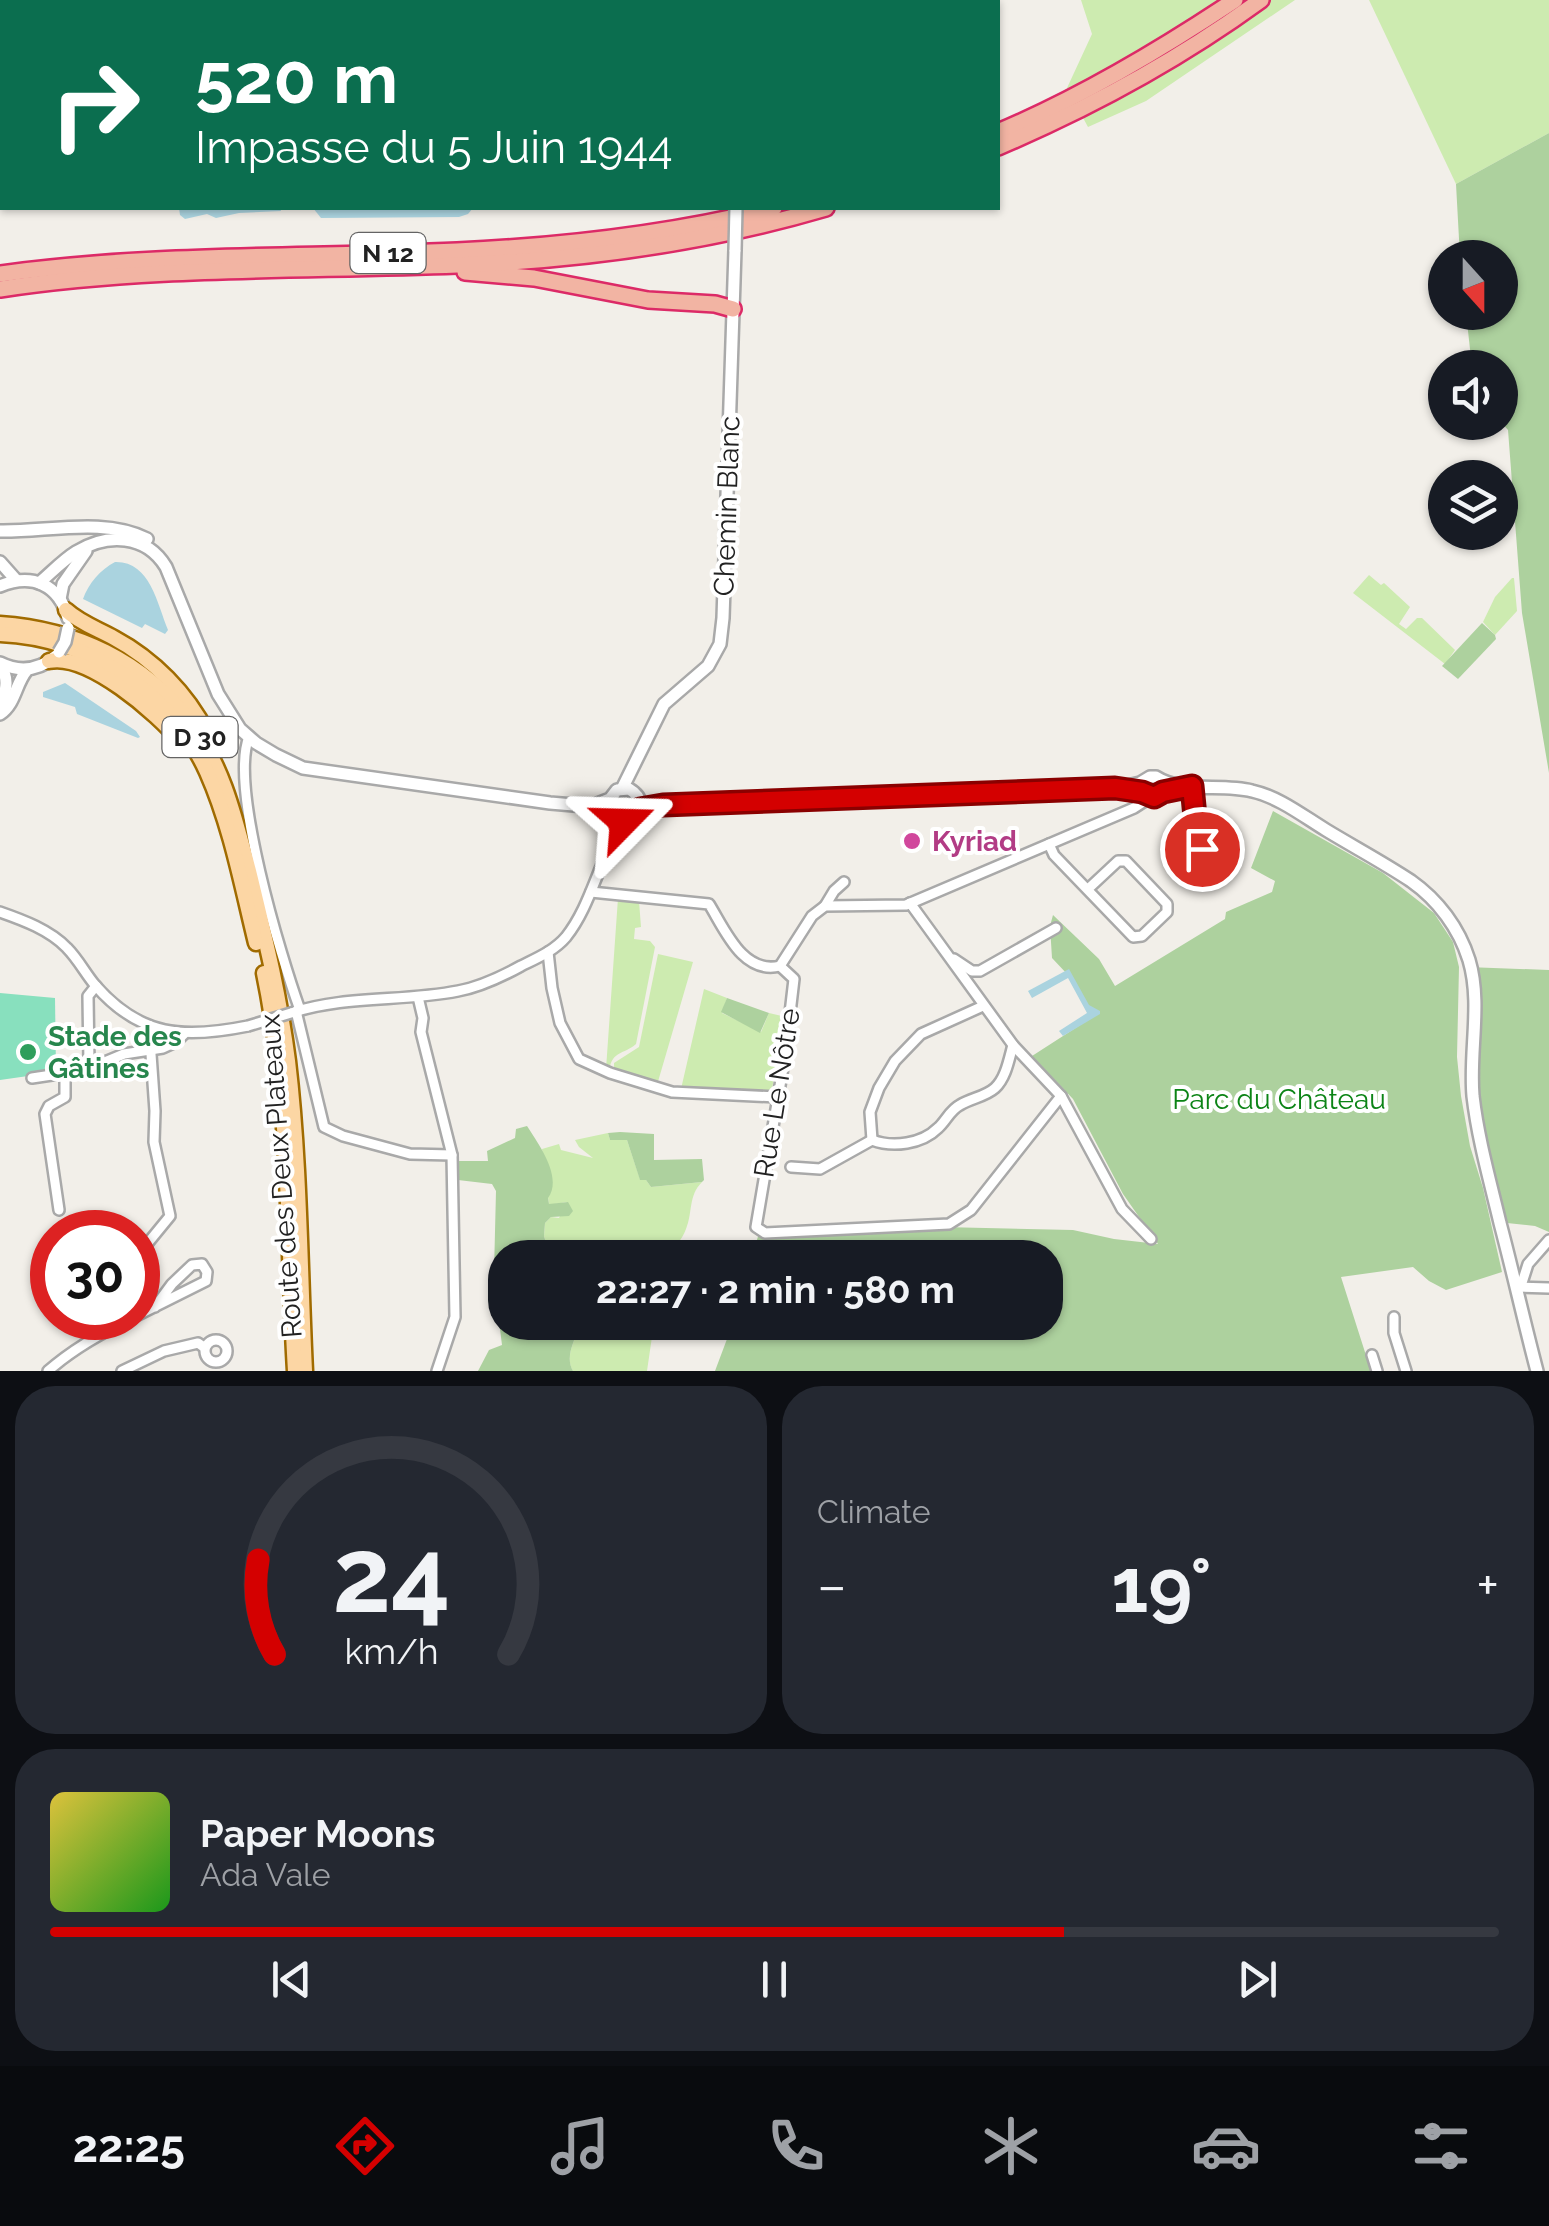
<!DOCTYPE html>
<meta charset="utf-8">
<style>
body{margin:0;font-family:Raleway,sans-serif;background:#242831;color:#f1f3f6;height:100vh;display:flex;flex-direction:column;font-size:38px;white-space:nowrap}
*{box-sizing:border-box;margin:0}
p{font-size:32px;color:#9ea1a6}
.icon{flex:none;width:55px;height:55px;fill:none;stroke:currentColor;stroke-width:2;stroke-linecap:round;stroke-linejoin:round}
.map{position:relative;height:1371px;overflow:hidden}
.side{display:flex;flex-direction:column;gap:15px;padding:15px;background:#0d0f14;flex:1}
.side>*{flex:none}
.guide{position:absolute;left:0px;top:0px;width:1000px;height:210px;box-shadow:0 2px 8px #0004;background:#0b6e4f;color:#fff;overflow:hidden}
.needle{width:65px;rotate:159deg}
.tools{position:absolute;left:1428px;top:240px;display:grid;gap:20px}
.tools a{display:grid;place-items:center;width:90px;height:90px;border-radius:50%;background:#171b24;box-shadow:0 2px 8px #0004;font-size:50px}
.speed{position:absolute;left:30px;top:1210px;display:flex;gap:20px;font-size:50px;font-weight:700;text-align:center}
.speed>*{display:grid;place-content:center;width:130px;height:130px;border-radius:50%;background:#171b24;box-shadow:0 2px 8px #0004;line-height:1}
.speed .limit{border:15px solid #d22;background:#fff;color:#111}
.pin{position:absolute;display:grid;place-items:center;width:85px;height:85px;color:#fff;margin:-42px;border:5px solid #fff;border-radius:50%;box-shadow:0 2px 10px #0007}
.me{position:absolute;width:110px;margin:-55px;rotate:68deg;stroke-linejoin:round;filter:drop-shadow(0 0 8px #0008)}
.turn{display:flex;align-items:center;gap:35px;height:210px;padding:0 30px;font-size:45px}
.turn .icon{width:130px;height:130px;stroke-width:2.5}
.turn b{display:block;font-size:70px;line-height:85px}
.big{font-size:75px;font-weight:700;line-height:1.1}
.side .card{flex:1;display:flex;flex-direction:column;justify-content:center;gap:15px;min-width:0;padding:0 35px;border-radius:40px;background:#242831}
.side .dial{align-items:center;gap:0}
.dial svg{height:260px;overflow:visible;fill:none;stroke:#363941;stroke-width:7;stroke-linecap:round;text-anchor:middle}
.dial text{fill:#f1f3f6;stroke:none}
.song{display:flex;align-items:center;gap:30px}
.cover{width:120px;height:120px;border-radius:15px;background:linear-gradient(135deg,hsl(50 70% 55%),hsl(120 70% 35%))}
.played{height:10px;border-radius:5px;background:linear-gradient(90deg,#d40000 70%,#363941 70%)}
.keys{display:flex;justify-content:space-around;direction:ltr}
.heat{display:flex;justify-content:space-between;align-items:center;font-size:55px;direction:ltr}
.side .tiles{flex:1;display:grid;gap:15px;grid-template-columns:1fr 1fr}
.card:last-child{grid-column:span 2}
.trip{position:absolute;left:488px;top:1240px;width:575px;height:100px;border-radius:40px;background:#171b24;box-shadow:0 2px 8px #0004;font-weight:700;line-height:100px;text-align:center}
.menu{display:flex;height:160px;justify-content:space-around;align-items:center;background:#090b0e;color:#9ea1a6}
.menu .icon{width:70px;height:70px}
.menu .selected{color:#d40000}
.menu b{font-size:45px;color:#f1f3f6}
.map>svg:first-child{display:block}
</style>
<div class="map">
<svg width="1549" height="1371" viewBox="0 0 1549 1371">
<rect width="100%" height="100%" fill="#f2efe9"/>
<g fill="#cdebb0">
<path d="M 1081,0 L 1295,0 L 1146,101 L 1088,127 L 1067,88 L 1092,34 Z"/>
<path d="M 1369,0 L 1549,0 L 1549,133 L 1456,184 Z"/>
<path d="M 1369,575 L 1381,585 L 1384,583 L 1410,607 L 1399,624 L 1406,629 L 1417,618 L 1422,618 L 1455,650 L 1445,664 L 1353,593 Z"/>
<path d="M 1512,578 L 1514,578 L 1517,611 L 1495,635 L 1483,622 L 1495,597 Z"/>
<path d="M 618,898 L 639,901 L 641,927 L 635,928 L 634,939 L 650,941 L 655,947 L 636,1044 C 623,1055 613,1050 609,1070 L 606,1069 Z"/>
<path d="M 658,954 L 693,962 L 657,1085 L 614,1071 L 614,1063 L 639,1047 Z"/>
<path d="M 704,989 L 727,998 L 722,1013 L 761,1032 L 769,1013 L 786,1017 L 772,1089 L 767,1094 L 681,1089 Z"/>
<path d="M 608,1133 L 610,1140 L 627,1140 L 640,1179 L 646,1180 L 651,1187 L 702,1182 C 688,1196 693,1212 686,1229 C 682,1240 674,1248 667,1257 L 550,1257 L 544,1236 L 545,1223 L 551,1217 L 559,1218 L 567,1202 L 549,1205 L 542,1149 L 559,1144 L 561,1150 L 593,1158 L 579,1147 L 575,1140 Z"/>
<path d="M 581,1323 L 654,1323 L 647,1371 L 573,1371 C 564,1356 576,1338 581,1323 Z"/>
</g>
<g fill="#add19e">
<path d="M 1549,133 L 1549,773 L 1522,613 L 1508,430 L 1500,421 L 1500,368 L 1472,367 L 1466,313 L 1500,312 L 1500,258 L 1460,257 L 1456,184 Z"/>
<path d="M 1482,623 L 1495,635 L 1496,639 L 1458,679 L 1442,666 Z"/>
<path d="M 1273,811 L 1383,873 L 1434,913 L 1453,942 L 1459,967 L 1457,1057 L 1461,1096 L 1470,1146 L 1483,1188 L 1502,1272 L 1446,1290 L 1429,1281 L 1413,1267 L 1341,1277 L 1371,1371 L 715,1371 L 733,1323 L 1045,1322 L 1045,1258 L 752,1257 L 759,1233 L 942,1227 L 1073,1230 L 1114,1239 L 1158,1244 L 1123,1194 L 1073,1099 L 1032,1056 L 1091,1018 L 1068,975 L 1052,958 L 1050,926 L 1053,915 L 1099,959 L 1115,986 L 1225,919 L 1226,912 L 1272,892 L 1275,881 L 1251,868 Z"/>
<path d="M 1467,967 L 1549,970 L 1549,1232 L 1535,1226 L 1507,1223 L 1505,1218 L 1477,1121 Z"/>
<path d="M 727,998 L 769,1013 L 760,1033 L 721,1012 Z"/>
<path d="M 527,1126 C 539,1145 563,1177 548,1198 L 549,1204 L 568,1202 L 573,1211 L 569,1216 L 551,1217 L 545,1223 L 544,1236 L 550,1257 L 505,1258 L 505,1322 L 581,1323 C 576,1338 564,1356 573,1371 L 478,1371 L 489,1350 L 502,1345 L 500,1329 L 488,1301 L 494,1272 L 496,1191 L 492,1184 L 458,1180 L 458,1161 L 488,1161 L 487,1151 L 515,1138 L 516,1129 Z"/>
<path d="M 620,1132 L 654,1134 L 654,1160 L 702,1159 L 704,1180 L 702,1182 L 651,1187 L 646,1180 L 640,1180 L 627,1140 L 610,1140 L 608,1133 Z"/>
</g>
<path fill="#88e0be" d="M 0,993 L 55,998 L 56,1072 L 0,1080 Z"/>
<g fill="#aad3df">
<path d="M 179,208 L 280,208 L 281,211 L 239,213 L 216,218 L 207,214 L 185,219 L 180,215 Z"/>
<path d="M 313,208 L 473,208 L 468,214 L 459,217 L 321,218 Z"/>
<path d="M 115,562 C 150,561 157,603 168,630 L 165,634 L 145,624 L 142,628 L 83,599 C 88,584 101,569 115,562 Z"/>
<path d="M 65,683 L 136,731 L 140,737 L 138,738 L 77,714 L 75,707 L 43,697 L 43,692 Z"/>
<path d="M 1069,969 L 1089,1005 L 1100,1011 L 1100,1014 L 1063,1036 L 1059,1031 L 1087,1013 L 1068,978 L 1032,998 L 1028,991 Z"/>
</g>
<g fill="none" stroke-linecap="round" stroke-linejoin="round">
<defs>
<g id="minor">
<path d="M 249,737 C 229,786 281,957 300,1010"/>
<path d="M 1192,786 L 1196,827 L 1202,849"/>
<path d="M 1049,844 L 1054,855 L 1133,937 L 1142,936 L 1167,912 L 1167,904 L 1126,861 L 1118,861 L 1088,889"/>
<path d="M 591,892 L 709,904 C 725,930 743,975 780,966"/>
<path d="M 910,903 L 1013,1045 L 1061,1096 L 1122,1209 L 1151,1239"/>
<path d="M 825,906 L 834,891 L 844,882"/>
<path d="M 0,912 C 23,920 50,930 67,948 C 78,959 85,973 95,985 C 140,1037 184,1039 248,1026"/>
<path d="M 548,952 L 552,988 L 560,1023 L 579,1059 L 610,1073 L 672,1092 L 777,1097"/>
<path d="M 954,959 L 972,971 L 980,971 L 1056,928"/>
<path d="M 780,966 L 794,979 L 785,1056 L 756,1227 L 765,1233 L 949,1224 L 971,1210 L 1061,1096"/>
<path d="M 780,966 L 812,916 L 825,906 L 906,905 L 1134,808 L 1151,797"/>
<path d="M 418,997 L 423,1018 L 421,1032 L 452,1155 L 455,1317 L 437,1371"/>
<path d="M 296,1011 L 324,1127 L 343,1136 L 410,1154 L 452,1155"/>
<path d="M 291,1013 C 346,995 402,1002 458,991 C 480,987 501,977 521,966 C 537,958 554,951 566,937 C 593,903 599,856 625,821"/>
<path d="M 89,1064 L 88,996 L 96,986"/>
<path d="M 32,1078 L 65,1073 L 69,1069 L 100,1064 L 124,1054 L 163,1048 L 176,1042 L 184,1034"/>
<path d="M 872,1140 L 870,1112 L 879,1088 L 895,1061 L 921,1034 L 983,1006"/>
<path d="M 791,1167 L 820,1169 L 872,1140 C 893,1148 922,1144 938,1128 C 946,1121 950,1110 960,1105 C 971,1098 985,1097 995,1088 C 1006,1078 1009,1059 1013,1045"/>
<path d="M 59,1210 L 45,1114 L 49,1106 L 65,1097 L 65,1073"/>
<path d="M 138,1255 L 170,1216 L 154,1142 L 155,1111 L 149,1026"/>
<path d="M 1521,1286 L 1528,1264 L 1549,1240"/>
<path d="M 1517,1287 L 1549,1288"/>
<path d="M 46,1303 L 52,1303"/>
<path d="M 138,1315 L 206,1281 L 207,1272 L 202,1264 L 192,1265 L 172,1284 L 155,1307"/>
<path d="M 1394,1317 L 1394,1333 L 1406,1371"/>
<circle cx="216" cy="1351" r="11"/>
<path d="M 1372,1355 L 1377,1371"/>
<path d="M 48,1371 C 73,1349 103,1332 133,1318"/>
<path d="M 122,1371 L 164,1351 L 198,1343 L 205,1348"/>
</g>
<g id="tertiary">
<path d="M 732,0 L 733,2"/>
<path d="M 182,2 L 187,0"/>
<path d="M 0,156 L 2,154"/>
<path d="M 0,531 C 47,532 104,517 147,539"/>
<path d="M 0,562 L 16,580"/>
<path d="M 39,583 C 51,573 63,560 76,552 C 107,533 146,534 166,567 L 218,694 L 240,729 L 256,743 L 276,755 L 303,768 L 550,803 L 609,808"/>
<path d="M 0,586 C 32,573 59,584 68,618"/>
<path d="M 60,599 L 63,584 L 86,551"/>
<path d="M 0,663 C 20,673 39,670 56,656"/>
<path d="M 0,666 C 9,677 7,691 0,702"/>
<path d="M 0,714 C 16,703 15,684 27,670"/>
<path d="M 622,789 L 664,704 L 708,666 L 720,644 L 723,618 L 735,250"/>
<path d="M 1129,791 L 1142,792 L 1154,797 L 1163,792 L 1182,789"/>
<path d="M 592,806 L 610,799 L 617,790 L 629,789 C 643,797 645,812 630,820 L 617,819 L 609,808 L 610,799"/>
<path d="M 640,809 L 660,805 L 1115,789 L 1140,783 L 1150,777 L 1156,777 C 1182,794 1222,783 1252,791 C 1279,797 1303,816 1326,830 C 1354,847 1384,863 1411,881 C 1438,900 1459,928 1469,960 C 1482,1003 1469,1052 1473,1096 C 1478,1139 1490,1181 1500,1223 C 1513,1272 1524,1322 1537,1371"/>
</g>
<g id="secondary">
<path d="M 85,2 L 88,0"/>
<path d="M 0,90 L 2,88"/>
</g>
<g id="primary">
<path d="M 66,610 C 80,623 98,629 114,638 C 153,659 187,693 207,733"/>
<path d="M 0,624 C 75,629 143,661 189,721 C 224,766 236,822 250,875 C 265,937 280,998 288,1061 C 300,1163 300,1268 305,1371"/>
<path d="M 0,634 C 89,638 170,691 207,772 C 231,826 242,886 256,943"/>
<path d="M 49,661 C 88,653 157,713 181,742"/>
<path d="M 264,973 C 291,1104 287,1239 295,1371"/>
</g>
<g id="trunk">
<path d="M 998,132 C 1081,97 1160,50 1235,0"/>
<path d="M 998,147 C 1090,108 1180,59 1261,0"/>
<path d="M 465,272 L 534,278 L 648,300 L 715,304 L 733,309"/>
<path d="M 0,274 C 152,253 304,258 457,251 C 564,246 670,234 774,208"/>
<path d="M 0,289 C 151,266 305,271 457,265 C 581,260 707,243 826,208"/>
</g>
</defs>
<use href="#minor" stroke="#a9a9a9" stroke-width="14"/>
<use href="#tertiary" stroke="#a9a9a9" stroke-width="16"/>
<use href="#secondary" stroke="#707d05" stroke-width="18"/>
<use href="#primary" stroke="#a06b00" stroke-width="19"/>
<use href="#trunk" stroke="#dc2a67" stroke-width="20"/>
<use href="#minor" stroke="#fff" stroke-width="9"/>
<use href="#tertiary" stroke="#fff" stroke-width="11"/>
<use href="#secondary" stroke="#f7fabf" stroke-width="12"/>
<use href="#primary" stroke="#fcd6a4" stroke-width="14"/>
<use href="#trunk" stroke="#f2b4a3" stroke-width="15"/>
<defs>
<path id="minor-bridge" d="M 248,1026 L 291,1013"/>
<g id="tertiary-bridge">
<path d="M 735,250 L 736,208"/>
<path d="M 59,652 L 65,642 L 68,628"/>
</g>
</defs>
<use href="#minor-bridge" stroke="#a9a9a9" stroke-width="14" stroke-linecap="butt"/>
<use href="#tertiary-bridge" stroke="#a9a9a9" stroke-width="16" stroke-linecap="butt"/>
<use href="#minor-bridge" stroke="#fff" stroke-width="9"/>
<use href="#tertiary-bridge" stroke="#fff" stroke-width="11"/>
</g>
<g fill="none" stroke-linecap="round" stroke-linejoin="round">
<defs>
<path id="route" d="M 624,822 L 635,818 L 640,809 L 663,805 L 1115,788 L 1142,792 L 1154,797 L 1163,792 L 1192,786 L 1196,827 L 1202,849"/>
</defs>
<use href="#route" stroke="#8a0000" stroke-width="25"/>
<use href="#route" stroke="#d40000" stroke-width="18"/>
</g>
<circle fill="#d1479c" stroke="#fff" stroke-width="4" cx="912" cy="841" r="10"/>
<circle fill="#2e9e5b" stroke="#fff" stroke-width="4" cx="28" cy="1052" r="10"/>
<g text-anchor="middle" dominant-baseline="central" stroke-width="8" stroke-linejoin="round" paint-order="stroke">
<g fill="#fff" stroke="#646464" stroke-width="2.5">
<rect x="350.5" y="233" width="75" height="40" rx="8"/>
<rect x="162.5" y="717" width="75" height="40" rx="8"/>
</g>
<g font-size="25" font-weight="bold" fill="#222">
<text x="388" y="253">N 12</text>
<text x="200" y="737">D 30</text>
</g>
<g font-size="28" fill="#222" stroke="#fff">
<text transform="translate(727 506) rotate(-88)">Chemin Blanc</text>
<text transform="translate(777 1093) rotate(-81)">Rue Le Nôtre</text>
<text transform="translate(281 1176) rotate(-94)">Route des Deux Plateaux</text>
</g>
<g font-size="28" font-weight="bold" fill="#b23c85" stroke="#fff" text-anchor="start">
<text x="932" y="841">Kyriad</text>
</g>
<g font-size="28" font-weight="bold" fill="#27864d" stroke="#fff" text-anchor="start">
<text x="48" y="1036">Stade des<tspan x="48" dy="32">Gâtines</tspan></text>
</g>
<g font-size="28" fill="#0c8416" stroke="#fff">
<text x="1279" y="1099">Parc du Château</text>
</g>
</g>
</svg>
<div class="tools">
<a><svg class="needle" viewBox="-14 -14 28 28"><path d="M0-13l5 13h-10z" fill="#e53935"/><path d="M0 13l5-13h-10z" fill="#9ea1a6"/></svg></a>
<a><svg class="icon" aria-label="sound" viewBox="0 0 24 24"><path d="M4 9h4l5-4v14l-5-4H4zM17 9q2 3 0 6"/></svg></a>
<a><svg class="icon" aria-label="layers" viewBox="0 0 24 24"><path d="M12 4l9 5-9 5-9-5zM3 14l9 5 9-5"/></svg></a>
</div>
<div class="speed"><div class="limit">30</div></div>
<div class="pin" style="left:1202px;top:849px;background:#d93025"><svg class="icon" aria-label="arrive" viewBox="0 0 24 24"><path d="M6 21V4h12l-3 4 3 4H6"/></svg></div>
<svg class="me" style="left:624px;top:822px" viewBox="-20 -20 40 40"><path d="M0-17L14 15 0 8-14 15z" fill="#d40000" stroke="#fff" stroke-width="4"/></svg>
<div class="trip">22:27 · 2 min · 580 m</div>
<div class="guide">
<div class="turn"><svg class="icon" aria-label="right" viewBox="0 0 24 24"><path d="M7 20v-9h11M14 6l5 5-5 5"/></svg><div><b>520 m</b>Impasse du 5 Juin 1944</div></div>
</div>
</div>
<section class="side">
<div class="tiles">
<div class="card dial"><svg viewBox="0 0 100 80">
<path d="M14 69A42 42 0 1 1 86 69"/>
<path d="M14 69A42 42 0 0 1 9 40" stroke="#d40000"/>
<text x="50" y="56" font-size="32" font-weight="700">24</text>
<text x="50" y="72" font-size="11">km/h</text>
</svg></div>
<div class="card"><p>Climate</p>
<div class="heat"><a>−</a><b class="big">19°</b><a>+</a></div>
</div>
<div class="card">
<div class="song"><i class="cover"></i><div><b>Paper Moons</b><p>Ada Vale</p></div></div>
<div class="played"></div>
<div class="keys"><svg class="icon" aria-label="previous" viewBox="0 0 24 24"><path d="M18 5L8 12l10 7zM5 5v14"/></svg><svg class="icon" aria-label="pause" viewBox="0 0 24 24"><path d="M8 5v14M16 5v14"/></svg><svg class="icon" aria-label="next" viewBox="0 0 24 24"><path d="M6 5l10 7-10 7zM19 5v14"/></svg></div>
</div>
</div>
</section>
<nav class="menu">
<b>22:25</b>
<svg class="icon selected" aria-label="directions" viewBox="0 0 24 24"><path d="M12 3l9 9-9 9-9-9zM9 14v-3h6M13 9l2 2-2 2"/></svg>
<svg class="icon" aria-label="music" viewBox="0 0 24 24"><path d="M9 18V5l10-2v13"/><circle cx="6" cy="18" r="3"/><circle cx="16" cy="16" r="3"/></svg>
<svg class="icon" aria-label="phone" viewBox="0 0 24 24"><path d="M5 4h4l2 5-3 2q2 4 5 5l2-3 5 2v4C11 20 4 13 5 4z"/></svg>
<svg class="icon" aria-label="climate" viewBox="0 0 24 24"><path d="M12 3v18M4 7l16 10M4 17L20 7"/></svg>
<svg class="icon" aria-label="car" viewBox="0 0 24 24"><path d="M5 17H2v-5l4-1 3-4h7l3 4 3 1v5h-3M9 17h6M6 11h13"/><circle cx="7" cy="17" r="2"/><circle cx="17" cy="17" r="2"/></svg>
<svg class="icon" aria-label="filters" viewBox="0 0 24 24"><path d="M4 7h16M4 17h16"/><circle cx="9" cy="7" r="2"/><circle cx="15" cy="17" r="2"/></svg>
</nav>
